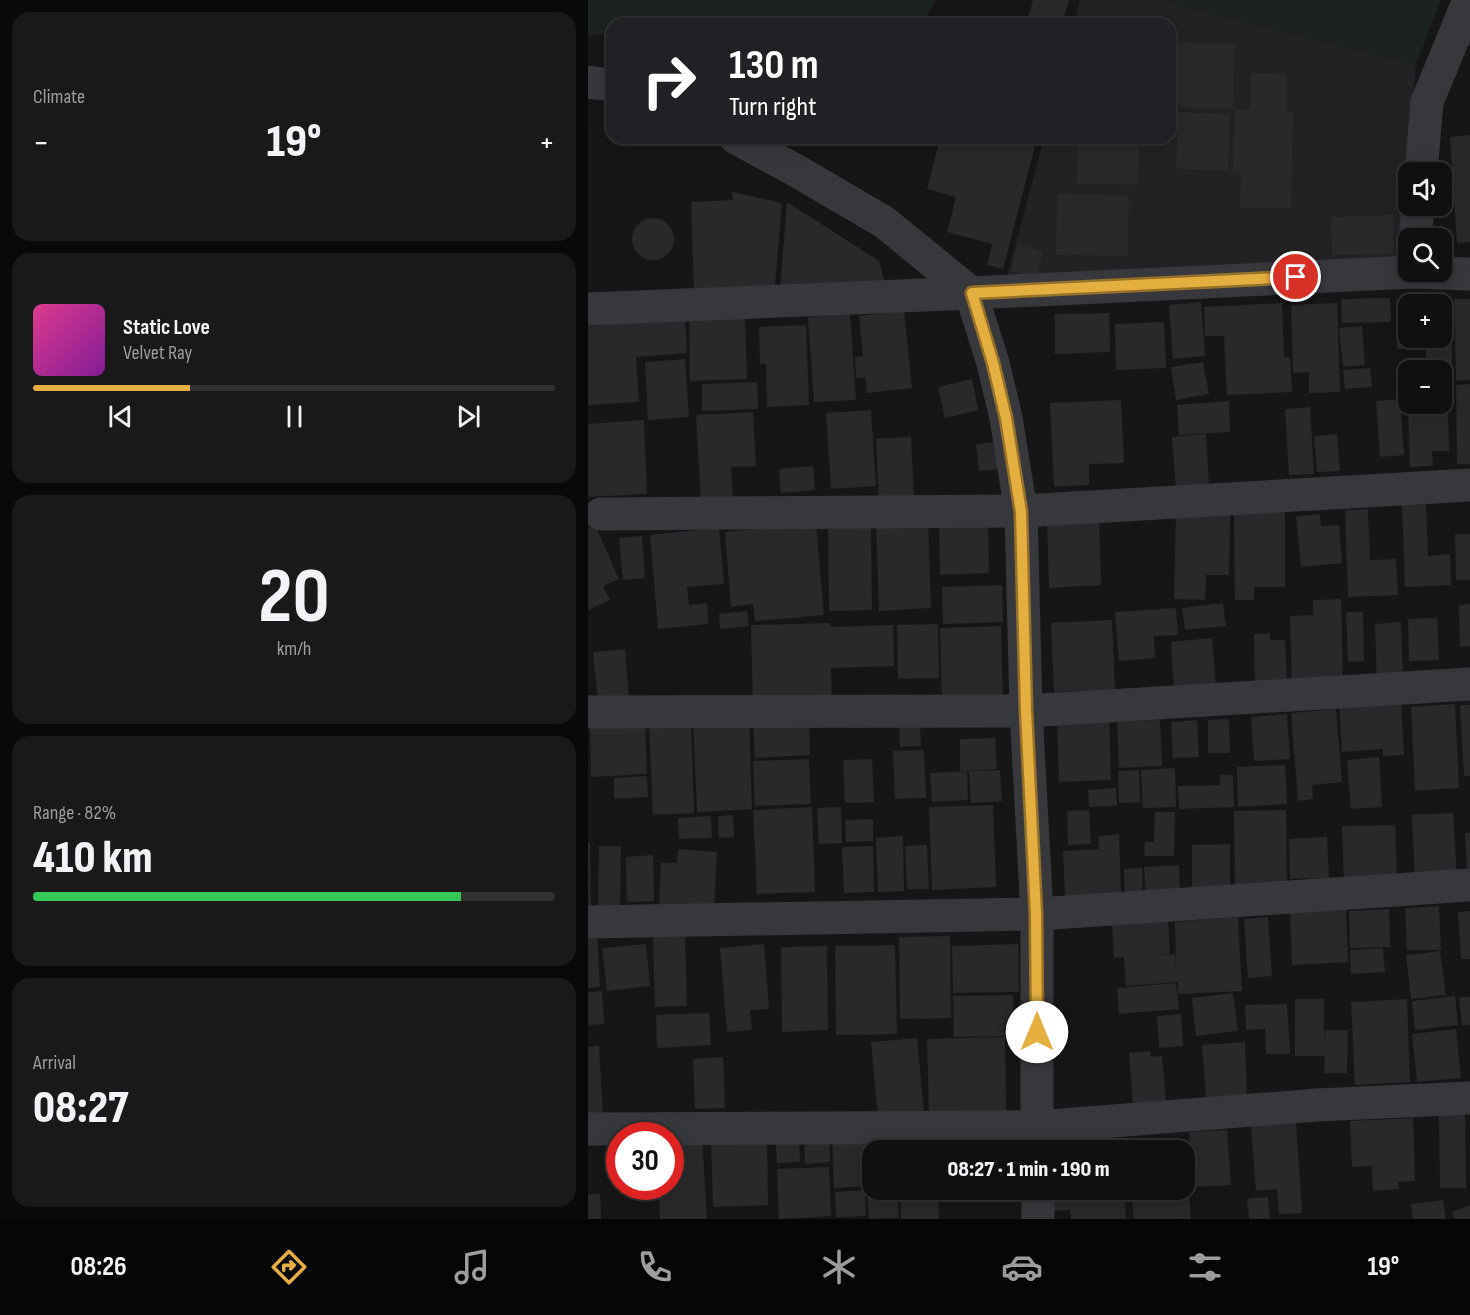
<!DOCTYPE html>
<meta charset="utf-8">
<style>
body{margin:0;font-family:"Sofia Sans Condensed",sans-serif;background:#19191a;color:#f1f3f6;height:100vh;display:flex;flex-direction:column;font-size:22px;white-space:nowrap}
*{box-sizing:border-box;margin:0}
p{font-size:20px;color:#9c9d9f}
.icon{flex:none;width:33px;height:33px;fill:none;stroke:currentColor;stroke-width:2;stroke-linecap:round;stroke-linejoin:round}
.map{position:relative;flex:1;overflow:hidden}
.details{display:flex;flex-direction:column;gap:12px;padding:12px;background:#090909;width:588px}
.details>*{flex:none}
.hud{position:absolute;left:18px;top:18px;width:570px;height:126px;border-radius:18px;box-shadow:0 3px 15px #0003,0 0 0 2px #303031;background:#202124;color:#fff;overflow:hidden}
.tools{position:absolute;left:810px;top:162px;display:grid;gap:12px}
.tools a{display:grid;place-items:center;width:54px;height:54px;border-radius:12px;background:#101011;box-shadow:0 3px 15px #0003,0 0 0 2px #303031;font-size:30px}
.speed{position:absolute;left:18px;top:1122px;display:flex;gap:12px;font-size:30px;font-weight:700;text-align:center}
.speed>*{display:grid;place-content:center;width:78px;height:78px;border-radius:50%;background:#101011;box-shadow:0 3px 15px #0003,0 0 0 2px #303031;line-height:1}
.speed .limit{border:9px solid #d22;background:#fff;color:#111}
.pin{position:absolute;display:grid;place-items:center;width:51px;height:51px;color:#fff;margin:-26px;border:3px solid #fff;border-radius:50%;box-shadow:0 2px 6px #0007}
.me{position:absolute;width:66px;margin:-33px;rotate:0deg;stroke-linejoin:round;filter:drop-shadow(0 0 4px #0008)}
.turn{display:flex;align-items:center;gap:21px;height:126px;padding:0 24px;font-size:27px}
.turn .icon{width:78px;height:78px;stroke-width:2.5}
.turn b{display:block;font-size:42px;line-height:51px}
.big{font-size:45px;font-weight:800;line-height:1.1}
.details .tile{flex:1;display:flex;flex-direction:column;justify-content:center;gap:9px;min-width:0;padding:0 21px;border-radius:18px;background:#19191a}
.details .dial{align-items:center;gap:0}
.dial b{font-size:78px;line-height:1}
.song{display:flex;align-items:center;gap:18px}
.cover{width:72px;height:72px;border-radius:9px;background:linear-gradient(135deg,hsl(330 70% 55%),hsl(290 70% 35%))}
.played{height:6px;border-radius:3px;background:linear-gradient(90deg,#e5ae40 30%,#303031 30%)}
.keys{display:flex;justify-content:space-around;direction:ltr}
.heat{display:flex;justify-content:space-between;align-items:center;font-size:33px;direction:ltr}
.charge{height:9px;border-radius:4px;background:linear-gradient(90deg,#34c759 82%,#303031 0)}
.trip{position:absolute;left:274px;top:1140px;width:333px;height:60px;border-radius:18px;background:#101011;box-shadow:0 3px 15px #0003,0 0 0 2px #303031;font-weight:800;line-height:60px;text-align:center}
.dock{display:flex;height:96px;justify-content:space-around;align-items:center;background:#060607;color:#9c9d9f}
.dock .icon{width:42px;height:42px}
.dock .current{color:#e5ae40}
.dock b{font-size:27px;color:#f1f3f6}
main{display:flex;flex:1;min-height:0}
.map>svg:first-child{display:block}
</style>
<main>
<section class="details">
<div class="tile"><p>Climate</p>
<div class="heat"><a>−</a><b class="big">19°</b><a>+</a></div>
</div>
<div class="tile">
<div class="song"><i class="cover"></i><div><b>Static Love</b><p>Velvet Ray</p></div></div>
<div class="played"></div>
<div class="keys"><svg class="icon" aria-label="previous" viewBox="0 0 24 24"><path d="M18 5L8 12l10 7zM5 5v14"/></svg><svg class="icon" aria-label="pause" viewBox="0 0 24 24"><path d="M8 5v14M16 5v14"/></svg><svg class="icon" aria-label="next" viewBox="0 0 24 24"><path d="M6 5l10 7-10 7zM19 5v14"/></svg></div>
</div>
<div class="tile dial"><b>20</b><p>km/h</p></div>
<div class="tile"><p>Range · 82%</p><b class="big">410 km</b><div class="charge"></div></div>
<div class="tile"><p>Arrival</p><b class="big">08:27</b></div>
</section>
<div class="map">
<svg width="882" height="1219" viewBox="0 0 882 1219">
<rect width="100%" height="100%" fill="#161617"/>
<path fill="#222224" d="M 492,0 L 573,0 L 828,64 L 812,258 L 419,277 L 456,138 L 582,138 L 582,24 L 486,24 Z"/>
<g fill="#1c221d">
<path d="M 0,0 L 348,0 L 334,24 L 24,24 L 24,31 L 0,37 Z"/>
<path d="M 573,0 L 853,0 L 828,64 Z"/>
</g>
<g fill="#29292b">
<path d="M 445,0 L 481,0 L 474,24 L 438,24 Z"/>
<path d="M 589,42 L 646,44 L 645,109 L 587,107 Z"/>
<path d="M 663,73 L 698,74 L 698,111 L 705,112 L 703,208 L 652,208 L 653,172 L 645,173 L 647,110 L 662,110 Z"/>
<path d="M 590,112 L 642,114 L 640,170 L 588,169 Z"/>
<path d="M 882,135 L 882,242 L 869,243 L 862,137 Z"/>
<path d="M 352,138 L 449,138 L 415,269 L 399,265 L 404,244 L 359,232 L 368,197 L 339,189 Z"/>
<path d="M 490,138 L 551,138 L 550,185 L 489,184 Z"/>
<path d="M 144,192 L 194,203 L 186,296 L 106,294 L 103,202 L 145,200 Z"/>
<path d="M 469,194 L 541,195 L 540,256 L 468,255 Z"/>
<path d="M 199,202 L 291,261 L 297,283 L 192,289 Z"/>
<path d="M 805,215 L 806,254 L 744,255 L 743,217 Z"/>
<circle cx="65" cy="239" r="21"/>
<path d="M 430,244 L 455,251 L 448,279 L 423,271 Z"/>
<path d="M 862,297 L 865,388 L 854,389 L 854,370 L 839,370 L 837,338 L 854,338 L 854,304 L 836,304 L 836,298 Z"/>
<path d="M 802,298 L 803,322 L 754,323 L 753,299 Z"/>
<path d="M 866,299 L 882,299 L 882,380 L 868,381 Z"/>
<path d="M 613,302 L 617,356 L 585,359 L 581,305 Z"/>
<path d="M 694,303 L 696,357 L 702,357 L 704,392 L 639,395 L 636,336 L 617,336 L 616,307 Z"/>
<path d="M 749,303 L 752,392 L 721,393 L 721,372 L 705,373 L 703,305 Z"/>
<path d="M 808,306 L 820,306 L 820,338 L 828,338 L 828,348 L 809,349 Z"/>
<path d="M 316,311 L 324,388 L 279,393 L 277,377 L 268,378 L 267,357 L 275,356 L 271,316 Z"/>
<path d="M 521,313 L 522,352 L 467,354 L 467,314 Z"/>
<path d="M 262,314 L 268,400 L 226,402 L 220,317 Z"/>
<path d="M 157,317 L 159,379 L 102,381 L 101,319 Z"/>
<path d="M 97,319 L 99,353 L 48,357 L 51,402 L 0,405 L 0,326 Z"/>
<path d="M 576,322 L 578,368 L 528,370 L 527,324 Z"/>
<path d="M 218,325 L 221,405 L 179,407 L 178,364 L 172,364 L 171,327 Z"/>
<path d="M 774,326 L 777,365 L 755,367 L 751,328 Z"/>
<path d="M 97,359 L 101,417 L 60,420 L 57,362 Z"/>
<path d="M 615,362 L 621,394 L 588,400 L 583,367 Z"/>
<path d="M 782,368 L 784,387 L 757,389 L 755,370 Z"/>
<path d="M 384,379 L 390,410 L 357,418 L 350,387 Z"/>
<path d="M 169,382 L 170,409 L 114,411 L 114,384 Z"/>
<path d="M 882,384 L 882,464 L 869,464 L 868,385 Z"/>
<path d="M 812,399 L 816,455 L 792,457 L 788,401 Z"/>
<path d="M 533,400 L 536,463 L 501,464 L 501,485 L 466,487 L 462,403 Z"/>
<path d="M 641,401 L 642,432 L 591,435 L 589,405 Z"/>
<path d="M 722,407 L 726,474 L 701,475 L 697,409 Z"/>
<path d="M 283,410 L 288,486 L 243,489 L 238,413 Z"/>
<path d="M 860,411 L 861,451 L 844,451 L 845,466 L 822,467 L 820,412 Z"/>
<path d="M 165,412 L 168,466 L 143,467 L 145,504 L 113,505 L 108,415 Z"/>
<path d="M 56,420 L 59,494 L 0,497 L 0,424 Z"/>
<path d="M 618,434 L 621,487 L 588,489 L 584,437 Z"/>
<path d="M 749,434 L 752,471 L 729,472 L 726,436 Z"/>
<path d="M 323,437 L 326,499 L 291,501 L 288,439 Z"/>
<path d="M 408,442 L 412,469 L 391,471 L 388,444 Z"/>
<path d="M 225,466 L 227,490 L 193,493 L 191,469 Z"/>
<path d="M 838,504 L 840,556 L 862,554 L 863,585 L 817,587 L 814,505 Z"/>
<path d="M 780,509 L 782,560 L 808,559 L 810,595 L 760,597 L 757,510 Z"/>
<path d="M 646,510 L 697,510 L 697,587 L 666,587 L 666,600 L 647,600 Z"/>
<path d="M 588,512 L 642,513 L 641,575 L 618,575 L 617,600 L 586,599 Z"/>
<path d="M 732,514 L 733,526 L 751,525 L 754,563 L 713,567 L 708,516 Z"/>
<path d="M 511,518 L 513,585 L 461,588 L 459,521 Z"/>
<path d="M 228,523 L 236,615 L 167,621 L 165,604 L 143,607 L 137,532 Z"/>
<path d="M 340,523 L 343,608 L 291,611 L 288,525 Z"/>
<path d="M 7,525 L 31,579 L 15,586 L 22,600 L 0,610 L 0,528 Z"/>
<path d="M 400,525 L 401,573 L 352,575 L 351,526 Z"/>
<path d="M 283,527 L 284,610 L 241,611 L 240,528 Z"/>
<path d="M 131,528 L 136,584 L 99,587 L 101,605 L 119,603 L 120,624 L 70,629 L 62,535 Z"/>
<path d="M 867,534 L 882,534 L 882,580 L 868,580 Z"/>
<path d="M 54,536 L 57,578 L 35,580 L 31,538 Z"/>
<path d="M 414,585 L 415,622 L 355,624 L 354,587 Z"/>
<path d="M 753,599 L 755,681 L 704,683 L 702,616 L 725,615 L 725,600 Z"/>
<path d="M 635,603 L 638,626 L 597,630 L 594,608 Z"/>
<path d="M 882,604 L 882,646 L 872,647 L 871,605 Z"/>
<path d="M 588,608 L 590,635 L 566,636 L 567,658 L 531,661 L 527,612 Z"/>
<path d="M 159,611 L 161,626 L 132,629 L 131,614 Z"/>
<path d="M 758,612 L 775,612 L 776,661 L 760,662 Z"/>
<path d="M 849,618 L 851,660 L 821,661 L 820,619 Z"/>
<path d="M 524,620 L 527,690 L 466,692 L 463,623 Z"/>
<path d="M 813,622 L 815,682 L 789,683 L 787,624 Z"/>
<path d="M 242,623 L 242,627 L 305,625 L 306,666 L 243,668 L 244,708 L 165,710 L 163,625 Z"/>
<path d="M 350,624 L 351,678 L 310,679 L 309,625 Z"/>
<path d="M 413,626 L 415,704 L 354,705 L 352,628 Z"/>
<path d="M 682,633 L 682,640 L 697,640 L 699,688 L 667,689 L 666,634 Z"/>
<path d="M 624,638 L 628,688 L 586,691 L 583,642 Z"/>
<path d="M 37,649 L 41,699 L 10,702 L 5,652 Z"/>
<path d="M 813,701 L 816,755 L 795,756 L 795,749 L 754,752 L 751,706 Z"/>
<path d="M 867,704 L 871,788 L 827,791 L 823,707 Z"/>
<path d="M 872,705 L 882,705 L 882,776 L 876,776 Z"/>
<path d="M 748,709 L 754,782 L 724,785 L 725,799 L 710,801 L 703,713 Z"/>
<path d="M 699,714 L 702,759 L 666,761 L 663,717 Z"/>
<path d="M 521,718 L 523,780 L 471,782 L 469,720 Z"/>
<path d="M 161,719 L 164,809 L 109,812 L 105,721 Z"/>
<path d="M 221,719 L 222,755 L 167,758 L 165,722 Z"/>
<path d="M 641,719 L 642,753 L 620,753 L 620,720 Z"/>
<path d="M 572,720 L 574,766 L 531,768 L 529,721 Z"/>
<path d="M 609,720 L 611,757 L 585,758 L 583,722 Z"/>
<path d="M 103,722 L 106,813 L 65,815 L 61,724 Z"/>
<path d="M 57,724 L 59,774 L 3,777 L 2,726 Z"/>
<path d="M 311,725 L 332,725 L 333,746 L 312,747 Z"/>
<path d="M 407,738 L 409,769 L 372,771 L 372,739 Z"/>
<path d="M 336,750 L 338,798 L 307,799 L 305,751 Z"/>
<path d="M 791,757 L 794,807 L 763,809 L 759,760 Z"/>
<path d="M 221,759 L 223,804 L 167,806 L 165,761 Z"/>
<path d="M 284,759 L 286,802 L 257,803 L 255,760 Z"/>
<path d="M 697,765 L 699,804 L 650,807 L 649,767 Z"/>
<path d="M 587,768 L 588,807 L 555,808 L 553,770 Z"/>
<path d="M 412,770 L 414,801 L 383,803 L 381,771 Z"/>
<path d="M 551,770 L 552,802 L 531,803 L 530,771 Z"/>
<path d="M 379,771 L 380,800 L 344,802 L 342,773 Z"/>
<path d="M 632,775 L 645,775 L 646,807 L 591,809 L 590,786 L 632,785 Z"/>
<path d="M 59,776 L 60,797 L 26,799 L 26,778 Z"/>
<path d="M 528,788 L 529,806 L 501,807 L 500,790 Z"/>
<path d="M 405,805 L 408,887 L 344,890 L 341,807 Z"/>
<path d="M 224,807 L 227,892 L 169,894 L 165,810 Z"/>
<path d="M 253,807 L 254,843 L 231,844 L 229,808 Z"/>
<path d="M 501,810 L 503,844 L 480,845 L 479,811 Z"/>
<path d="M 698,810 L 699,885 L 647,886 L 646,811 Z"/>
<path d="M 567,812 L 587,812 L 586,856 L 556,856 L 557,842 L 566,842 Z"/>
<path d="M 865,813 L 869,880 L 827,882 L 824,815 Z"/>
<path d="M 145,815 L 146,837 L 131,838 L 130,816 Z"/>
<path d="M 123,816 L 124,838 L 91,839 L 90,818 Z"/>
<path d="M 285,819 L 285,841 L 258,842 L 257,820 Z"/>
<path d="M 807,825 L 809,877 L 756,880 L 754,826 Z"/>
<path d="M 877,833 L 882,833 L 882,870 L 879,870 Z"/>
<path d="M 531,834 L 533,894 L 477,896 L 475,851 L 511,849 L 510,836 Z"/>
<path d="M 315,836 L 316,891 L 290,892 L 288,838 Z"/>
<path d="M 739,837 L 741,878 L 702,879 L 701,839 Z"/>
<path d="M 0,842 L 2,842 L 3,907 L 0,907 Z"/>
<path d="M 642,844 L 642,888 L 604,889 L 604,845 Z"/>
<path d="M 339,845 L 341,889 L 319,889 L 317,846 Z"/>
<path d="M 11,846 L 33,846 L 32,909 L 10,909 Z"/>
<path d="M 285,846 L 286,892 L 256,893 L 254,847 Z"/>
<path d="M 90,849 L 129,852 L 126,909 L 71,906 L 73,863 L 89,863 Z"/>
<path d="M 65,855 L 66,901 L 39,902 L 38,857 Z"/>
<path d="M 591,865 L 592,899 L 558,900 L 556,867 Z"/>
<path d="M 554,868 L 555,899 L 537,900 L 536,869 Z"/>
<path d="M 851,906 L 853,950 L 819,950 L 817,908 Z"/>
<path d="M 758,909 L 760,962 L 704,965 L 702,911 Z"/>
<path d="M 801,909 L 802,947 L 762,948 L 761,911 Z"/>
<path d="M 882,911 L 882,959 L 873,959 L 870,912 Z"/>
<path d="M 650,917 L 654,991 L 590,994 L 590,982 L 538,986 L 536,957 L 526,958 L 524,925 L 580,920 L 582,954 L 559,956 L 587,954 L 588,971 L 587,922 Z"/>
<path d="M 680,917 L 684,976 L 660,978 L 656,919 Z"/>
<path d="M 9,932 L 12,987 L 0,988 L 0,933 Z"/>
<path d="M 97,936 L 99,1006 L 67,1007 L 65,937 Z"/>
<path d="M 362,936 L 363,1018 L 312,1019 L 311,937 Z"/>
<path d="M 58,944 L 62,986 L 19,991 L 14,948 Z"/>
<path d="M 176,944 L 181,1009 L 162,1010 L 164,1030 L 139,1032 L 132,948 Z"/>
<path d="M 430,944 L 431,992 L 365,993 L 364,946 Z"/>
<path d="M 307,945 L 309,1034 L 248,1035 L 247,946 Z"/>
<path d="M 239,946 L 240,1030 L 194,1032 L 193,947 Z"/>
<path d="M 795,948 L 797,972 L 763,974 L 762,950 Z"/>
<path d="M 852,951 L 858,995 L 823,999 L 818,955 Z"/>
<path d="M 588,983 L 591,1009 L 531,1014 L 529,988 Z"/>
<path d="M 14,991 L 16,1024 L 0,1025 L 0,992 Z"/>
<path d="M 645,993 L 650,1031 L 608,1036 L 604,998 Z"/>
<path d="M 425,995 L 426,1036 L 366,1037 L 365,996 Z"/>
<path d="M 867,996 L 870,1025 L 827,1030 L 824,1001 Z"/>
<path d="M 871,997 L 882,997 L 882,1025 L 874,1025 Z"/>
<path d="M 707,999 L 736,999 L 736,1043 L 737,1030 L 760,1030 L 759,1073 L 736,1073 L 737,1056 L 707,1056 Z"/>
<path d="M 819,999 L 822,1082 L 767,1085 L 763,1002 Z"/>
<path d="M 699,1004 L 702,1054 L 678,1054 L 677,1029 L 658,1030 L 657,1005 Z"/>
<path d="M 121,1013 L 123,1045 L 69,1048 L 68,1015 Z"/>
<path d="M 593,1014 L 595,1046 L 571,1048 L 569,1016 Z"/>
<path d="M 868,1029 L 873,1078 L 829,1082 L 824,1034 Z"/>
<path d="M 417,1037 L 418,1115 L 341,1117 L 339,1039 Z"/>
<path d="M 329,1038 L 336,1114 L 290,1119 L 283,1042 Z"/>
<path d="M 657,1042 L 659,1096 L 618,1098 L 614,1045 Z"/>
<path d="M 11,1046 L 15,1113 L 0,1115 L 0,1047 Z"/>
<path d="M 562,1051 L 563,1057 L 574,1056 L 579,1113 L 546,1116 L 541,1053 Z"/>
<path d="M 135,1057 L 137,1108 L 107,1109 L 105,1059 Z"/>
<path d="M 877,1114 L 878,1188 L 852,1188 L 851,1115 Z"/>
<path d="M 825,1118 L 827,1181 L 810,1182 L 811,1189 L 785,1191 L 784,1166 L 764,1167 L 762,1121 Z"/>
<path d="M 708,1122 L 714,1213 L 691,1214 L 689,1189 L 668,1191 L 663,1126 Z"/>
<path d="M 639,1130 L 643,1185 L 604,1187 L 601,1132 Z"/>
<path d="M 304,1131 L 305,1150 L 287,1150 L 286,1132 Z"/>
<path d="M 211,1132 L 212,1162 L 189,1163 L 187,1133 Z"/>
<path d="M 241,1132 L 242,1162 L 217,1164 L 216,1133 Z"/>
<path d="M 277,1135 L 280,1186 L 246,1188 L 244,1137 Z"/>
<path d="M 114,1136 L 119,1219 L 72,1219 L 70,1186 L 82,1186 L 82,1138 Z"/>
<path d="M 179,1139 L 180,1205 L 125,1207 L 123,1140 Z"/>
<path d="M 533,1143 L 533,1150 L 479,1150 L 478,1147 Z"/>
<path d="M 350,1145 L 350,1150 L 311,1150 L 311,1146 Z"/>
<path d="M 241,1167 L 243,1216 L 191,1219 L 189,1169 Z"/>
<path d="M 597,1169 L 599,1169 L 603,1219 L 546,1219 L 543,1190 L 597,1190 Z"/>
<rect x="39" y="1186" width="27" height="9"/>
<path d="M 277,1190 L 278,1216 L 248,1217 L 247,1192 Z"/>
<path d="M 309,1190 L 311,1218 L 281,1219 L 279,1192 Z"/>
<path d="M 312,1190 L 350,1190 L 351,1219 L 313,1219 Z"/>
<rect x="377" y="1190" width="28" height="5"/>
<path d="M 461,1190 L 536,1190 L 538,1219 L 483,1219 L 482,1210 L 462,1211 Z"/>
<path d="M 0,1194 L 12,1194 L 13,1219 L 0,1219 Z"/>
<path d="M 680,1197 L 682,1219 L 661,1219 L 659,1199 Z"/>
<path d="M 855,1200 L 858,1219 L 825,1219 L 823,1204 Z"/>
<path d="M 882,1205 L 882,1219 L 867,1219 L 864,1212 Z"/>
</g>
<g fill="none" stroke-linecap="round" stroke-linejoin="round">
<g stroke="#37383c" stroke-width="33">
<path d="M 0,82 L 24,85"/>
<path d="M 148,138 L 207,170 L 296,222 L 383,293 L 405,363 L 418,418 L 433,511 L 438,711 L 449,914 L 449,1150"/>
<path d="M 833,172 L 839,102 L 881,0"/>
<path d="M 827,238 L 830,206"/>
<path d="M 0,309 L 383,293 L 824,272 L 882,274"/>
<path d="M 13,514 L 433,511 L 882,485"/>
<path d="M 0,712 L 438,711 L 882,684"/>
<path d="M 0,922 L 449,914 L 882,885"/>
<path d="M 0,1129 L 449,1127 L 729,1105 L 882,1098"/>
<path d="M 450,1190 L 450,1219"/>
</g>
</g>
<g fill="none" stroke-linecap="round" stroke-linejoin="round">
<defs>
<path id="route" d="M 449,1032 L 448,914 L 438,711 L 433,512 L 418,418 L 405,363 L 384,293 L 708,277"/>
</defs>
<use href="#route" stroke="#95712a" stroke-width="15"/>
<use href="#route" stroke="#e5ae40" stroke-width="10"/>
</g>
</svg>
<div class="tools">
<a><svg class="icon" aria-label="sound" viewBox="0 0 24 24"><path d="M4 9h4l5-4v14l-5-4H4zM17 9q2 3 0 6"/></svg></a>
<a><svg class="icon" aria-label="search" viewBox="0 0 24 24"><circle cx="10" cy="10" r="6"/><path d="M15 15l6 6"/></svg></a>
<a>+</a>
<a>−</a>
</div>
<div class="speed"><div class="limit">30</div></div>
<div class="pin" style="left:708px;top:277px;background:#d93025"><svg class="icon" aria-label="arrive" viewBox="0 0 24 24"><path d="M6 21V4h12l-3 4 3 4H6"/></svg></div>
<svg class="me" style="left:449px;top:1032px" viewBox="-20 -20 40 40"><circle r="19" fill="#fff"/><path d="M0-13L10 11 0 6-10 11z" fill="#e5ae40"/></svg>
<div class="trip">08:27 · 1 min · 190 m</div>
<div class="hud">
<div class="turn"><svg class="icon" aria-label="right" viewBox="0 0 24 24"><path d="M7 20v-9h11M14 6l5 5-5 5"/></svg><div><b>130 m</b>Turn right</div></div>
</div>
</div>
</main>
<nav class="dock">
<b>08:26</b>
<svg class="icon current" aria-label="directions" viewBox="0 0 24 24"><path d="M12 3l9 9-9 9-9-9zM9 14v-3h6M13 9l2 2-2 2"/></svg>
<svg class="icon" aria-label="music" viewBox="0 0 24 24"><path d="M9 18V5l10-2v13"/><circle cx="6" cy="18" r="3"/><circle cx="16" cy="16" r="3"/></svg>
<svg class="icon" aria-label="phone" viewBox="0 0 24 24"><path d="M5 4h4l2 5-3 2q2 4 5 5l2-3 5 2v4C11 20 4 13 5 4z"/></svg>
<svg class="icon" aria-label="climate" viewBox="0 0 24 24"><path d="M12 3v18M4 7l16 10M4 17L20 7"/></svg>
<svg class="icon" aria-label="car" viewBox="0 0 24 24"><path d="M5 17H2v-5l4-1 3-4h7l3 4 3 1v5h-3M9 17h6M6 11h13"/><circle cx="7" cy="17" r="2"/><circle cx="17" cy="17" r="2"/></svg>
<svg class="icon" aria-label="filters" viewBox="0 0 24 24"><path d="M4 7h16M4 17h16"/><circle cx="9" cy="7" r="2"/><circle cx="15" cy="17" r="2"/></svg>
<b>19°</b>
</nav>
